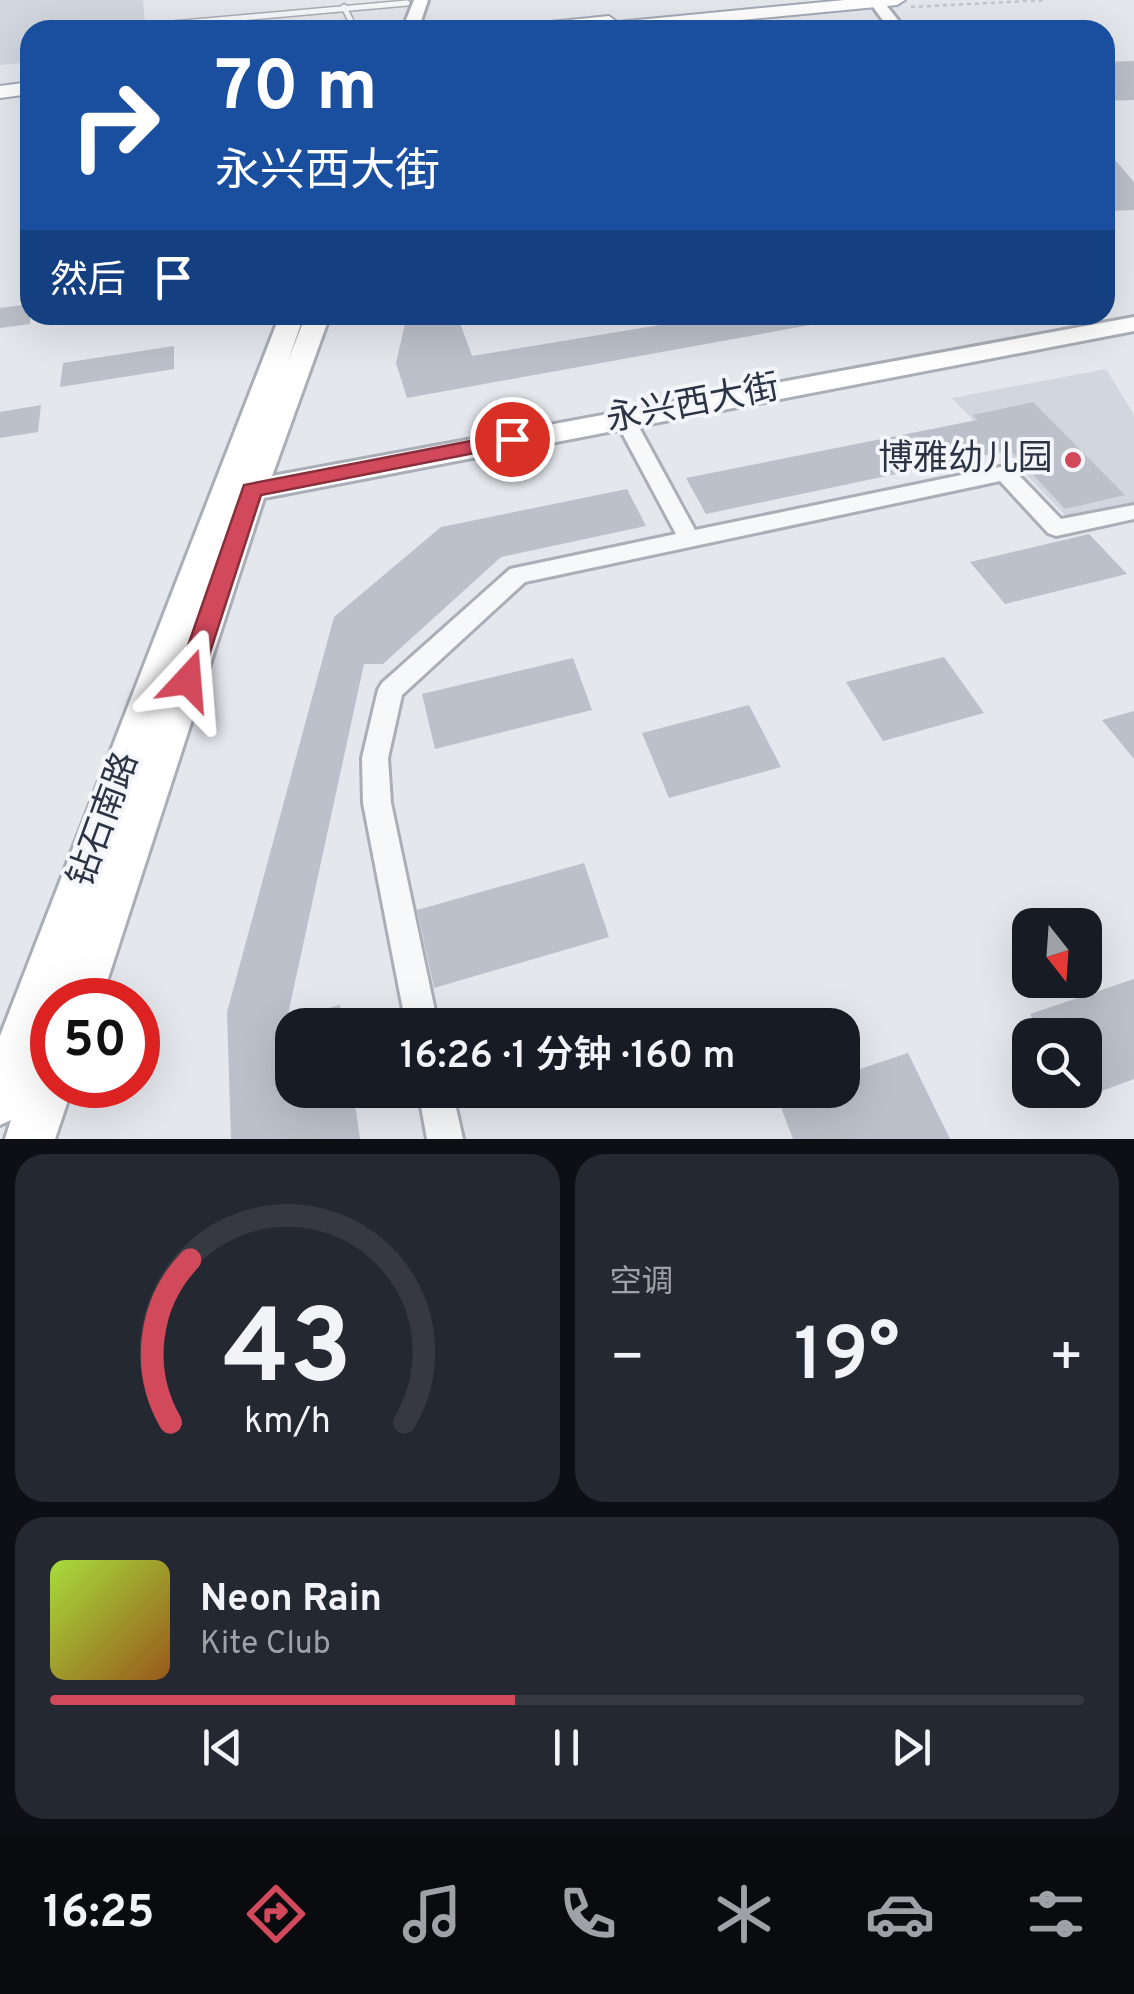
<!DOCTYPE html>
<html lang="zh">
<meta charset="utf-8">
<style>
body{margin:0;font-family:Overpass,"Noto Sans SC",sans-serif;background:#242831;color:#f1f3f6;height:100vh;display:flex;flex-direction:column;font-size:38px;white-space:nowrap}
*{box-sizing:border-box;margin:0}
p{font-size:32px;color:#9ea1a6}
.icon{flex:none;width:55px;height:55px;fill:none;stroke:currentColor;stroke-width:2;stroke-linecap:round;stroke-linejoin:round}
.map{position:relative;height:1139px;overflow:hidden}
.sheet{display:flex;flex-direction:column;gap:15px;padding:15px;background:#0d0f14;flex:1}
.sheet>*{flex:none}
.guide{position:absolute;left:20px;top:20px;width:1095px;height:305px;border-radius:30px;box-shadow:0 10px 40px #0002;background:#1a4fa0;color:#fff;overflow:hidden}
.needle{width:65px;rotate:163deg}
.buttons{position:absolute;left:1012px;top:908px;display:grid;gap:20px}
.buttons a{display:grid;place-items:center;width:90px;height:90px;border-radius:20px;background:#171b24;box-shadow:0 10px 40px #0002;font-size:50px}
.speed{position:absolute;left:30px;top:978px;display:flex;gap:20px;font-size:50px;font-weight:700;text-align:center}
.speed>*{display:grid;place-content:center;width:130px;height:130px;border-radius:50%;background:#171b24;box-shadow:0 10px 40px #0002;line-height:1}
.speed .limit{border:15px solid #d22;background:#fff;color:#111}
.pin{position:absolute;display:grid;place-items:center;width:85px;height:85px;color:#fff;margin:-42px;border:5px solid #fff;border-radius:50%;box-shadow:0 2px 10px #0007}
.me{position:absolute;width:110px;margin:-55px;rotate:19deg;stroke-linejoin:round;filter:drop-shadow(0 0 8px #0008)}
.turn{display:flex;align-items:center;gap:35px;height:210px;padding:0 30px;font-size:45px}
.turn .icon{width:130px;height:130px;stroke-width:2.5}
.turn b{display:block;font-size:70px;line-height:85px}
.then{display:flex;align-items:center;height:95px;padding:0 30px;background:#0003;gap:20px;font-size:38px}
.big{font-size:75px;font-weight:600;line-height:1.1}
.sheet .tile{flex:1;display:flex;flex-direction:column;justify-content:center;gap:15px;min-width:0;padding:0 35px;border-radius:30px;background:#242831}
.sheet .dial{align-items:center;gap:0}
.dial svg{height:260px;overflow:visible;fill:none;stroke:#363941;stroke-width:7;stroke-linecap:round;text-anchor:middle}
.dial text{fill:#f1f3f6;stroke:none}
.song{display:flex;align-items:center;gap:30px}
.cover{width:120px;height:120px;border-radius:15px;background:linear-gradient(135deg,hsl(80 70% 55%),hsl(30 70% 35%))}
.played{height:10px;border-radius:5px;background:linear-gradient(90deg,#d1495b 45%,#363941 45%)}
.keys{display:flex;justify-content:space-around;direction:ltr}
.heat{display:flex;justify-content:space-between;align-items:center;font-size:55px;direction:ltr}
.sheet .tiles{flex:1;display:grid;gap:15px;grid-template-columns:1fr 1fr}
.tile:last-child{grid-column:span 2}
.trip{position:absolute;left:275px;top:1008px;width:585px;height:100px;border-radius:30px;background:#171b24;box-shadow:0 10px 40px #0002;font-weight:600;line-height:100px;text-align:center}
.menu{display:flex;height:160px;justify-content:space-around;align-items:center;background:#090b0e;color:#9ea1a6}
.menu .icon{width:70px;height:70px}
.menu .selected{color:#d1495b}
.menu b{font-size:45px;color:#f1f3f6}
.map>svg:first-child{display:block}
</style>
<div class="map">
<svg width="1134" height="1139" viewBox="0 0 1134 1139">
<rect width="100%" height="100%" fill="#e4e7ec"/>
<g fill="#d2d6de">
<path d="M 0,0 L 143,0 L 145,23 L 30,30 L 30,62 L 0,65 Z"/>
<path d="M 1106,369 L 1134,415 L 1134,504 L 1069,519 L 952,398 Z"/>
</g>
<g fill="#bbc0ca">
<path d="M 1134,61 L 1134,100 L 1105,101 L 1105,62 Z"/>
<path d="M 1105,148 L 1134,182 L 1134,210 L 1105,211 Z"/>
<path d="M 30,304 L 30,324 L 0,328 L 0,308 Z"/>
<path d="M 407,315 L 457,315 L 472,356 L 721,315 L 815,315 L 816,324 L 407,398 L 396,363 Z"/>
<path d="M 174,346 L 174,369 L 60,387 L 63,363 Z"/>
<path d="M 1033,402 L 1125,495 L 1065,509 L 1010,450 L 706,514 L 686,478 L 977,420 L 973,415 Z"/>
<path d="M 41,405 L 38,432 L 0,438 L 0,412 Z"/>
<path d="M 627,489 L 646,526 L 501,557 L 383,664 L 364,664 L 287,1019 L 340,1005 L 343,1025 L 292,1025 L 292,1090 L 353,1090 L 360,1139 L 231,1139 L 227,1012 L 334,617 L 441,527 Z"/>
<path d="M 1089,534 L 1127,574 L 1005,604 L 970,562 Z"/>
<path d="M 944,657 L 984,713 L 883,741 L 846,682 Z"/>
<path d="M 573,658 L 592,710 L 435,749 L 422,694 Z"/>
<path d="M 749,705 L 781,767 L 669,798 L 642,733 Z"/>
<path d="M 1134,711 L 1134,759 L 1102,720 Z"/>
<path d="M 584,863 L 609,937 L 434,988 L 417,910 Z"/>
<path d="M 1134,979 L 1134,1079 L 1085,1097 L 1085,1035 L 1042,1035 L 1030,1014 Z"/>
<path d="M 908,1053 L 950,1139 L 793,1139 L 777,1097 L 797,1090 L 842,1090 L 842,1075 Z"/>
</g>
<g fill="none" stroke-linecap="round" stroke-linejoin="round">
<defs>
<g id="lane">
<path d="M 105,30 L 407,3"/>
<path d="M 274,30 L 352,23 L 344,7"/>
</g>
<g id="street">
<path d="M 624,412 L 634,418 L 695,530 L 1005,466 L 1012,468 L 1061,519 L 1134,505 L 1134,519 L 1056,536 L 1048,533 L 1000,481 L 525,582 L 402,695 L 388,758 L 391,803 L 438,1025 L 406,1025 L 363,803 L 362,758 L 378,690 L 382,683 L 510,569 L 676,534 L 614,418 Z"/>
<path d="M 418,1090 L 452,1090 L 463,1139 L 427,1139 Z"/>
</g>
<g id="secondary">
<path d="M 414,0 L 428,0 L 418,30 L 402,30 Z"/>
<path d="M 868,0 L 882,0 L 906,30 L 890,30 Z"/>
<path d="M 280,315 L 304,315 L 288,361 L 306,315 L 330,315 L 272,476 L 1134,317 L 1134,331 L 264,498 L 101,1000 L 52,1000 L 52,1022 L 42,1053 L 52,1049 L 52,1085 L 73,1085 L 55,1139 L 5,1139 L 11,1120 L 0,1125 L 0,1036 Z"/>
</g>
<g id="primary">
<path d="M 845,0 L 905,0 L 897,5 L 637,30 L 512,30 L 521,25 L 609,16 L 617,22 Z"/>
<path d="M 30,82 L 30,94 L 0,98 L 0,86 Z"/>
</g>
</defs>
<use href="#lane" stroke="#a9aeb7" stroke-width="8"/>
<use href="#street" stroke="#a9aeb7" stroke-width="6"/>
<use href="#secondary" stroke="#a9aeb7" stroke-width="6"/>
<use href="#primary" stroke="#a3abb8" stroke-width="4"/>
<g stroke="#c2c5cb" stroke-width="2.5" stroke-dasharray="4 4" stroke-linecap="butt">
<path d="M 911,7 L 1047,0"/>
<path d="M 450,30 L 506,24"/>
</g>
<use href="#lane" stroke="#f7f8fa" stroke-width="5"/>
<use href="#street" fill="#f7f8fa" fill-rule="evenodd"/>
<use href="#secondary" fill="#fff" fill-rule="evenodd"/>
<use href="#primary" fill="#fff" fill-rule="evenodd"/>
</g>
<path fill="#d1495b" stroke="#882f3b" stroke-width="2.5" d="M 512,433 L 520,435 L 520,444 L 261,495 L 201,680 L 197,687 L 180,687 L 176,680 L 244,485 Z"/>
<circle fill="#d1495b" stroke="#f4f6f9" stroke-width="4" cx="1073" cy="460" r="10"/>
<g text-anchor="middle" dominant-baseline="central" stroke-width="8" stroke-linejoin="round" paint-order="stroke">
<g font-size="35" fill="#2b3445" stroke="#f4f6f9">
<text transform="translate(693 405) rotate(-11)">永兴西大街</text>
<text transform="translate(105 820) rotate(-70)">钻石南路</text>
</g>
<g font-size="35" fill="#2b3445" stroke="#f4f6f9" text-anchor="end">
<text x="1053" y="460">博雅幼儿园</text>
</g>
</g>
</svg>
<div class="buttons">
<a><svg class="needle" viewBox="-14 -14 28 28"><path d="M0-13l5 13h-10z" fill="#e53935"/><path d="M0 13l5-13h-10z" fill="#9ea1a6"/></svg></a>
<a><svg class="icon" aria-label="search" viewBox="0 0 24 24"><circle cx="10" cy="10" r="6"/><path d="M15 15l6 6"/></svg></a>
</div>
<div class="speed"><div class="limit">50</div></div>
<div class="pin" style="left:512px;top:439px;background:#d93025"><svg class="icon" aria-label="arrive" viewBox="0 0 24 24"><path d="M6 21V4h12l-3 4 3 4H6"/></svg></div>
<svg class="me" style="left:188px;top:680px" viewBox="-20 -20 40 40"><path d="M0-17L14 15 0 8-14 15z" fill="#d1495b" stroke="#fff" stroke-width="4"/></svg>
<div class="trip">16:26 · 1 分钟 · 160 m</div>
<div class="guide">
<div class="turn"><svg class="icon" aria-label="right" viewBox="0 0 24 24"><path d="M7 20v-9h11M14 6l5 5-5 5"/></svg><div><b>70 m</b>永兴西大街</div></div>
<div class="then">然后<svg class="icon" aria-label="arrive" viewBox="0 0 24 24"><path d="M6 21V4h12l-3 4 3 4H6"/></svg></div>
</div>
</div>
<section class="sheet">
<div class="tiles">
<div class="tile dial"><svg viewBox="0 0 100 80">
<path d="M14 69A42 42 0 1 1 86 69"/>
<path d="M14 69A42 42 0 0 1 20 19" stroke="#d1495b"/>
<text x="50" y="56" font-size="32" font-weight="700">43</text>
<text x="50" y="72" font-size="11">km/h</text>
</svg></div>
<div class="tile"><p>空调</p>
<div class="heat"><a>−</a><b class="big">19°</b><a>+</a></div>
</div>
<div class="tile">
<div class="song"><i class="cover"></i><div><b>Neon Rain</b><p>Kite Club</p></div></div>
<div class="played"></div>
<div class="keys"><svg class="icon" aria-label="previous" viewBox="0 0 24 24"><path d="M18 5L8 12l10 7zM5 5v14"/></svg><svg class="icon" aria-label="pause" viewBox="0 0 24 24"><path d="M8 5v14M16 5v14"/></svg><svg class="icon" aria-label="next" viewBox="0 0 24 24"><path d="M6 5l10 7-10 7zM19 5v14"/></svg></div>
</div>
</div>
</section>
<nav class="menu">
<b>16:25</b>
<svg class="icon selected" aria-label="directions" viewBox="0 0 24 24"><path d="M12 3l9 9-9 9-9-9zM9 14v-3h6M13 9l2 2-2 2"/></svg>
<svg class="icon" aria-label="music" viewBox="0 0 24 24"><path d="M9 18V5l10-2v13"/><circle cx="6" cy="18" r="3"/><circle cx="16" cy="16" r="3"/></svg>
<svg class="icon" aria-label="phone" viewBox="0 0 24 24"><path d="M5 4h4l2 5-3 2q2 4 5 5l2-3 5 2v4C11 20 4 13 5 4z"/></svg>
<svg class="icon" aria-label="climate" viewBox="0 0 24 24"><path d="M12 3v18M4 7l16 10M4 17L20 7"/></svg>
<svg class="icon" aria-label="car" viewBox="0 0 24 24"><path d="M5 17H2v-5l4-1 3-4h7l3 4 3 1v5h-3M9 17h6M6 11h13"/><circle cx="7" cy="17" r="2"/><circle cx="17" cy="17" r="2"/></svg>
<svg class="icon" aria-label="filters" viewBox="0 0 24 24"><path d="M4 7h16M4 17h16"/><circle cx="9" cy="7" r="2"/><circle cx="15" cy="17" r="2"/></svg>
</nav>
